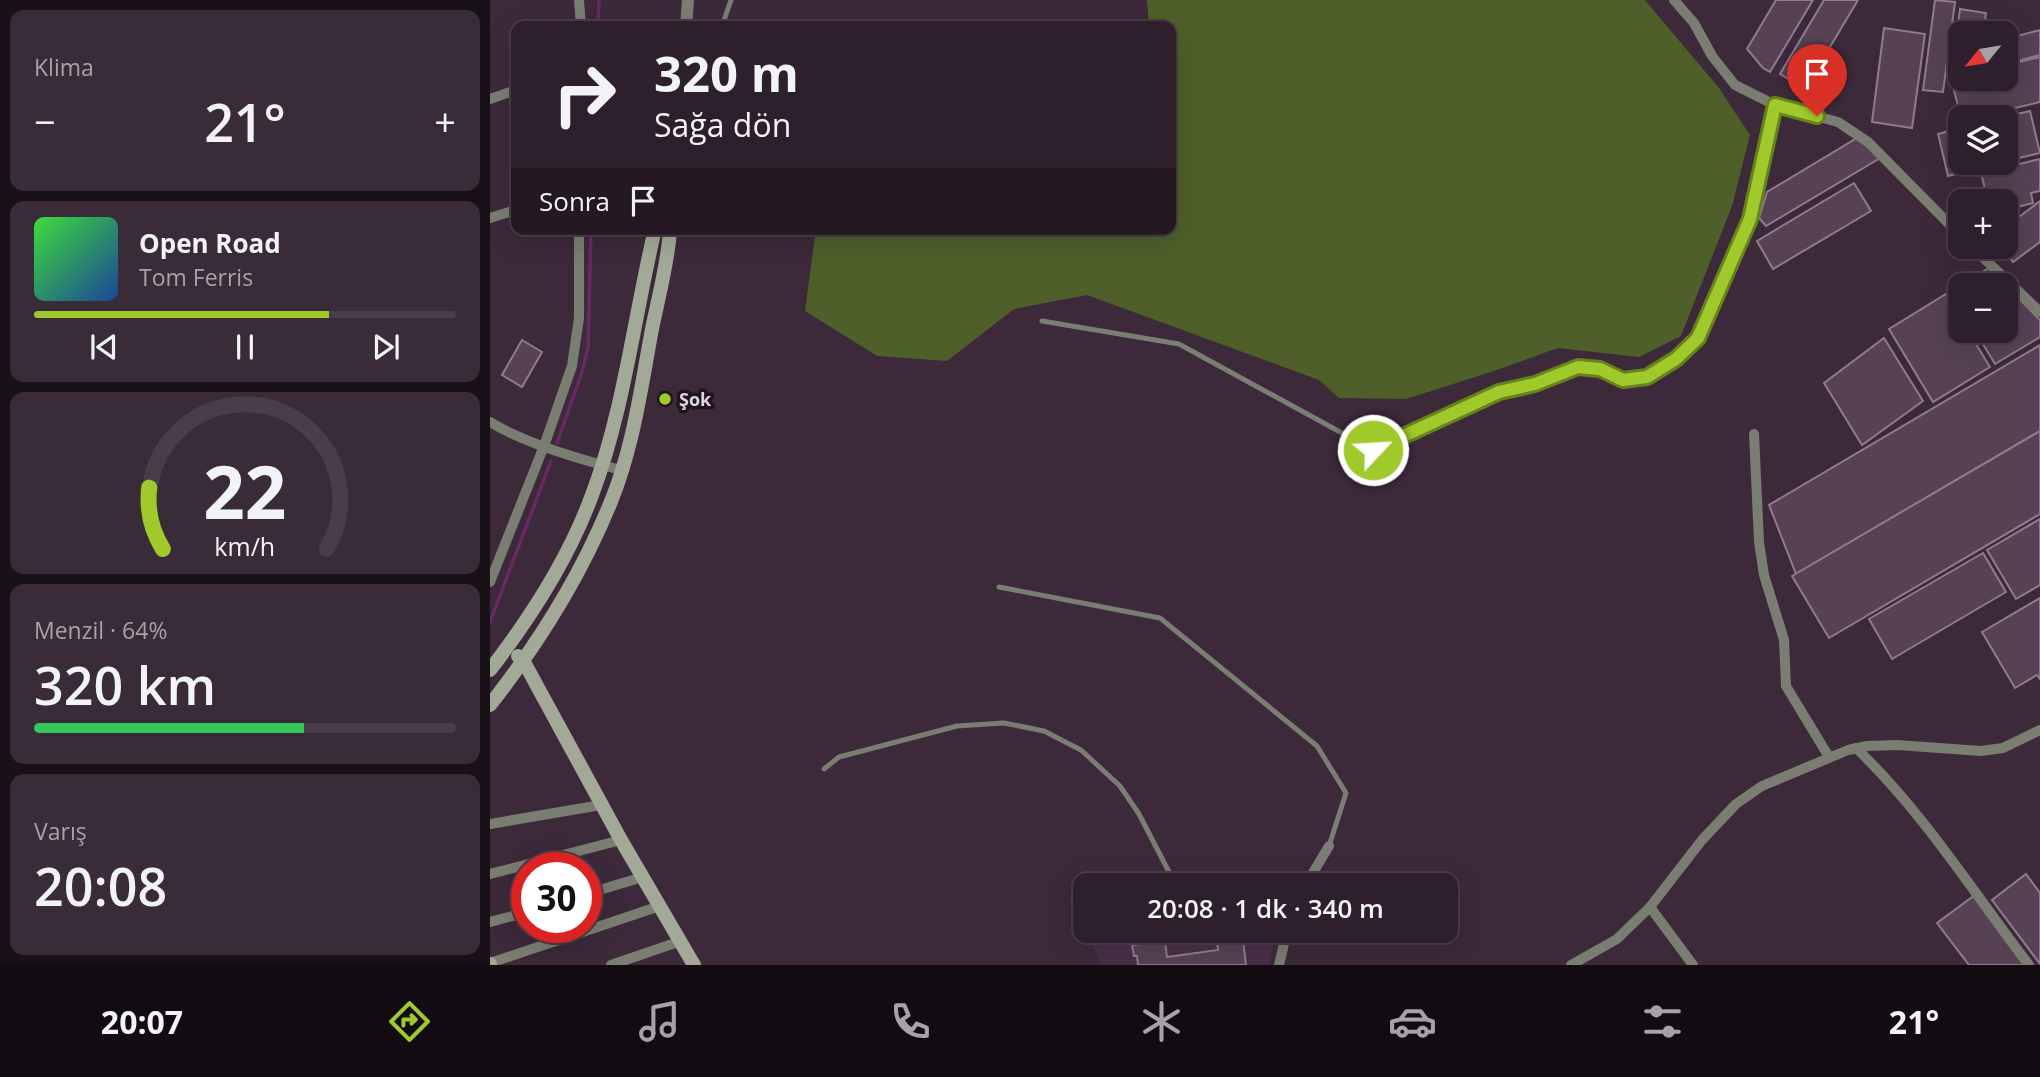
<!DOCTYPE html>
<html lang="tr">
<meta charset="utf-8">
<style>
body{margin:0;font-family:"Open Sans",sans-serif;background:#392c38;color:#f1f3f6;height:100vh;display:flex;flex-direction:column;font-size:26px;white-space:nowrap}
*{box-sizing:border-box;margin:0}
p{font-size:23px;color:#a7a2a9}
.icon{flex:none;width:38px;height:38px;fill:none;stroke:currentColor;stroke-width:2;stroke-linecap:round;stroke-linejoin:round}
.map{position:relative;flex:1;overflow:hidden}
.side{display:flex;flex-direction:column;gap:10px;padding:10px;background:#191118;width:490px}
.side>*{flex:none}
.guide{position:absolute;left:21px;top:21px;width:665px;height:214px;border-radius:14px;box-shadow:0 7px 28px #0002,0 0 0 2px #483d48;background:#2d1f2c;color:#f1f3f6;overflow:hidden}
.needle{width:46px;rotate:240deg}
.controls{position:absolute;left:1458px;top:21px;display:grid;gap:14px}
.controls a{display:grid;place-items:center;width:70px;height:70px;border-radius:14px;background:#2d1f2c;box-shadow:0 7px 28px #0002,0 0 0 2px #483d48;font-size:35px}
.speed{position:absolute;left:21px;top:852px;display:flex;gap:14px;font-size:35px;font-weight:700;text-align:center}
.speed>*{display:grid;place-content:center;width:91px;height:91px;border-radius:50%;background:#2d1f2c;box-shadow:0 7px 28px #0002,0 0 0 2px #483d48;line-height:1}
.speed .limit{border:10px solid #d22;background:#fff;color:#111}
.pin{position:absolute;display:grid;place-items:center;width:60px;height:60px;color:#fff;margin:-72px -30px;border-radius:50% 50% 50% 0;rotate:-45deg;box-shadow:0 0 7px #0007}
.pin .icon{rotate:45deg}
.me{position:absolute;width:77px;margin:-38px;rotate:65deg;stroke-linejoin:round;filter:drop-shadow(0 0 5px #0008)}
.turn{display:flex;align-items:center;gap:24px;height:147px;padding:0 28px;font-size:32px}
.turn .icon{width:91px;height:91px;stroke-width:2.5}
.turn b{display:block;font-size:49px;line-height:60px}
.then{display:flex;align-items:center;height:66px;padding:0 28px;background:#0003;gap:14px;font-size:26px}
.big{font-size:52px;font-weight:600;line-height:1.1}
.side .tile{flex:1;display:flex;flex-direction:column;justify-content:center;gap:10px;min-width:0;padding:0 24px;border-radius:14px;background:#392c38}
.side .dial{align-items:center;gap:0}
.dial svg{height:182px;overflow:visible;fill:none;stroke:#483d48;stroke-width:7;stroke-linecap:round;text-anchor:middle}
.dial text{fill:#f1f3f6;stroke:none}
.song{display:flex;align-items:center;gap:21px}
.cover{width:84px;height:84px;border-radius:10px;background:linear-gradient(135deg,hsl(120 70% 55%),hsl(220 70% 35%))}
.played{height:7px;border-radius:4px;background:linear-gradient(90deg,#a0c92b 70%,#483d48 70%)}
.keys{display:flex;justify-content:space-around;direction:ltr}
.heat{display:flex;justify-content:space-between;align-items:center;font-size:38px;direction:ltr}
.charge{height:10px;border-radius:5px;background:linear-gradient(90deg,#34c759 64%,#483d48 0)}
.trip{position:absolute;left:583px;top:873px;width:385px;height:70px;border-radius:14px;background:#2d1f2c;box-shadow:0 7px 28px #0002,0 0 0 2px #483d48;font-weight:600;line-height:70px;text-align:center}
.dock{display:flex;height:112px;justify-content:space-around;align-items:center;background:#120c12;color:#a7a2a9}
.dock .icon{width:49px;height:49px}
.dock .on{color:#a0c92b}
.dock b{font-size:32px;color:#f1f3f6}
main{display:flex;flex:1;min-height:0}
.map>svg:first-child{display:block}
</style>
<main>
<section class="side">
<div class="tile"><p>Klima</p>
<div class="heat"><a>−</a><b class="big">21°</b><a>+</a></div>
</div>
<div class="tile">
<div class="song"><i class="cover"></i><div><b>Open Road</b><p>Tom Ferris</p></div></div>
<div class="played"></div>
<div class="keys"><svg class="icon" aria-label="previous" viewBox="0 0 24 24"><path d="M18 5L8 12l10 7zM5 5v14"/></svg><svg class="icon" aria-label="pause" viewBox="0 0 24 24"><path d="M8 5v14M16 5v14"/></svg><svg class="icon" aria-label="next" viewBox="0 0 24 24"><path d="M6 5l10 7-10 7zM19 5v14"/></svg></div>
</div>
<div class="tile dial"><svg viewBox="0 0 100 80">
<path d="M14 69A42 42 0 1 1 86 69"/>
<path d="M14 69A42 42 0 0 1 8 42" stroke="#a0c92b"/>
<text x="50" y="56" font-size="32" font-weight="700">22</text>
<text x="50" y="72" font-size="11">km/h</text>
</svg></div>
<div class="tile"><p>Menzil · 64%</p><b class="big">320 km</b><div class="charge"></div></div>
<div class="tile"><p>Varış</p><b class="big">20:08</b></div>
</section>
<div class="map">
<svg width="1550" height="965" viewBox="0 0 1550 965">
<rect width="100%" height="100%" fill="#3c293a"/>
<path fill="#483046" d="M 626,931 L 785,931 L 780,965 L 611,965 L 601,942 Z"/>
<path fill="#4e5f29" d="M 657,0 L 1155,0 L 1229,88 L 1260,135 L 1242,206 L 1191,336 L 1149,357 L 1068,348 L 1001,372 L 916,399 L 849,398 L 829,380 L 597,295 L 524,309 L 457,361 L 387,356 L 315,311 L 326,229 L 681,229 L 681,26 L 659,26 Z"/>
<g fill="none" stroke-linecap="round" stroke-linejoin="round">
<g stroke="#672863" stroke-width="3.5">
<path d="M 108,26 L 109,0"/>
<path d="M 67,443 L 91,375 L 98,348 L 101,229"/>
<path d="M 0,622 L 61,461"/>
</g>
</g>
<g fill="#564254" stroke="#917a8f" stroke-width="2">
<path d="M 1286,0 L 1323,0 L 1280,72 L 1273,68 L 1257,49 Z"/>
<path d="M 1334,0 L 1368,0 L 1315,89 L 1290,74 Z"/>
<path d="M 1445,0 L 1465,2 L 1453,92 L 1433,90 Z"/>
<path d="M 1470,9 L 1496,13 L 1493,33 L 1470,33 L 1470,75 L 1461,78 Z"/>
<path d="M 1394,28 L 1435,34 L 1422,128 L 1382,122 Z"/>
<path d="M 1550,30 L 1550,55 L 1516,64 L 1516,39 Z"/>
<path d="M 1550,57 L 1550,102 L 1487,117 L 1471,117 L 1461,79 L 1470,77 L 1470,79 L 1516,79 L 1516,65 Z"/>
<path d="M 1540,111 L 1550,153 L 1516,161 L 1514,117 Z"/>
<path d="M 1470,128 L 1470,163 L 1510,163 L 1458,176 L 1448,134 Z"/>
<path d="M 1367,138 L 1392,157 L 1276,226 L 1269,218 L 1277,192 Z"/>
<path d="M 1550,159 L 1550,191 L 1541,193 L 1543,203 L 1516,210 L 1516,201 L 1498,201 L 1491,173 Z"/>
<path d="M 1364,183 L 1381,211 L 1283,269 L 1267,241 Z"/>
<path d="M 1550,201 L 1550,242 L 1523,262 L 1512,247 L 1516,247 L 1516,227 Z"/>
<path d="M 1499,268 L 1550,320 L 1550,337 L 1505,364 L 1485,331 L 1516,331 L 1516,285 L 1470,285 Z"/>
<path d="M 1456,294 L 1470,318 L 1470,331 L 1478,331 L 1500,367 L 1443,402 L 1399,329 Z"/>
<path d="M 1394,338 L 1433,401 L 1372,445 L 1334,383 Z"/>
<path d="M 32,340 L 52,352 L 32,387 L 12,375 Z"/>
<path d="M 1550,345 L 1550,431 L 1306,574 L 1279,505 Z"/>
<path d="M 1550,431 L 1550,514 L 1339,638 L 1302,576 Z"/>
<path d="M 1550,519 L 1550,585 L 1526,599 L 1497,550 Z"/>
<path d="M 1493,553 L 1516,592 L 1402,659 L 1379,619 Z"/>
<path d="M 1550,598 L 1550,679 L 1547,675 L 1525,688 L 1492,632 Z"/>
<path d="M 1536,874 L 1550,893 L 1550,964 L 1502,900 Z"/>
<path d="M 1485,895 L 1537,965 L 1479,965 L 1447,923 Z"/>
<path d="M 759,931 L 760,939 L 753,940 L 756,965 L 648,965 L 647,956 L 644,956 L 642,945 L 675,941 L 677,957 L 728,950 L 726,934 Z"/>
</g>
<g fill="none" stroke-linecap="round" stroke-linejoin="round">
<g stroke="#797d72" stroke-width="5">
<path d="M 232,26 L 241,0"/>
<path d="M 552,321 L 689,344 L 883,450"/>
<path d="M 509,587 L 670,618 L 827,746 L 856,793 L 839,846"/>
<path d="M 334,769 L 349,757 L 467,726 L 514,723 L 554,731 L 591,750 L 630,786 L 649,814 L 679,872 L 695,886"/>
</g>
<g stroke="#797d72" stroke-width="10">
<path d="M 89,0 L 91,26"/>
<path d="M 1184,0 L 1204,23 L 1222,56 L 1245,85 L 1285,105 L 1348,122 L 1378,142 L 1470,235"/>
<path d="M 0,99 L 26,90"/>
<path d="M 0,218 L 26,210"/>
<path d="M 1482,247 L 1550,312"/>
<path d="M 0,422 C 34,443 92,460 131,470"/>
<path d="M 1264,434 L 1269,542 L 1274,575 L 1294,640 L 1296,686 L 1339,757"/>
<path d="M 883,450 L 1008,392 L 1045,384 L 1088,367 L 1109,369 L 1133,380 L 1157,377 L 1186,359 L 1208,338 L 1260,219 L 1285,105"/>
<path d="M 0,582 L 54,446 L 82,366 L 89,318 L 89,229"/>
<path d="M 1366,748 C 1433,812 1483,892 1539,965"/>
<path d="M 0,824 L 111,805"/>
<path d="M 0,874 L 131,840"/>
<path d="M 815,886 L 839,846"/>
<path d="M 96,894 L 153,877"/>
<path d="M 1160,907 L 1203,965"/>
<path d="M 0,922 L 37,912"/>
<path d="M 0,963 L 170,906"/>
<path d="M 121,965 L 191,941"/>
<path d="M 789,965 L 797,931"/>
<path d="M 1081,965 L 1127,939 L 1160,907 L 1212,840 L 1246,804 L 1272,786 L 1358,750 L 1377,746 L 1407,745 L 1491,751 L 1513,748 L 1550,730"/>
</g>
<path stroke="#797d72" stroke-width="12" d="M 196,26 L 198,0"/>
<g stroke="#a2a996" stroke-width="14">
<path d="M 28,656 L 34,662 L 131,840 L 204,965"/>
<path d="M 0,670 C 41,617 79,558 102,495 C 134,410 144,318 165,229"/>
<path d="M 0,705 C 48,644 90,577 120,504 C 143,449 151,388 162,329 C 168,299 179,258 180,229"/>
<path d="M 0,964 L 0,965"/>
</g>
</g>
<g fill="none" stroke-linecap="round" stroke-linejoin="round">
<defs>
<path id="route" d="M 883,450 L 1009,392 L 1045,384 L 1088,367 L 1110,369 L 1133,380 L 1157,377 L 1186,359 L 1208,338 L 1260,219 L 1285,105 L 1327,116"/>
</defs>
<use href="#route" stroke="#68831c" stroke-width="18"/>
<use href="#route" stroke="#a0c92b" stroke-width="12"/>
</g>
<circle fill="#a0c92b" stroke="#1e151d" stroke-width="2.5" cx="175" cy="399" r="7"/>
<g text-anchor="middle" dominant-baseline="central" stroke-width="7" stroke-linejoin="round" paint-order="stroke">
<g font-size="18" font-weight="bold" fill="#dfd3de" stroke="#1e151d" text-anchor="start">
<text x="189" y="399">Şok</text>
</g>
</g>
</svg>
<div class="controls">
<a><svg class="needle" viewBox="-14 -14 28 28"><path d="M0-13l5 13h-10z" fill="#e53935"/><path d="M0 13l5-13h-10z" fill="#a7a2a9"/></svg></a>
<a><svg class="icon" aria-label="layers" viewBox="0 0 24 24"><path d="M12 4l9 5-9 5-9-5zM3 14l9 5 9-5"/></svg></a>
<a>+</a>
<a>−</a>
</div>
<div class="speed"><div class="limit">30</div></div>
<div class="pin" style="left:1327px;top:116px;background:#d93025"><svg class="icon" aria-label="arrive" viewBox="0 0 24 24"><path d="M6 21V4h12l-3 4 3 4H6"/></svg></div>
<svg class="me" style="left:883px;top:450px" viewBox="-20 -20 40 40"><circle r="17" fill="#a0c92b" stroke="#fff" stroke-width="3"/><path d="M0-11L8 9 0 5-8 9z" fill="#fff"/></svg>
<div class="trip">20:08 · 1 dk · 340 m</div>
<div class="guide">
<div class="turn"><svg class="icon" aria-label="right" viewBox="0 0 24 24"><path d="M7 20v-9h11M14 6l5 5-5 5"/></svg><div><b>320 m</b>Sağa dön</div></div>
<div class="then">Sonra<svg class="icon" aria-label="arrive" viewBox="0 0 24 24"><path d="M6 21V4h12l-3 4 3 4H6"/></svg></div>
</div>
</div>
</main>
<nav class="dock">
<b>20:07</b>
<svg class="icon on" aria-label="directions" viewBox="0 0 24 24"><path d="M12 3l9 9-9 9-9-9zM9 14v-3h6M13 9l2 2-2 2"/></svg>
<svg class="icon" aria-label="music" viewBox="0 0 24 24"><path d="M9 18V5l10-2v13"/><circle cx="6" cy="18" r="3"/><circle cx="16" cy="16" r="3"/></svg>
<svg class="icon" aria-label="phone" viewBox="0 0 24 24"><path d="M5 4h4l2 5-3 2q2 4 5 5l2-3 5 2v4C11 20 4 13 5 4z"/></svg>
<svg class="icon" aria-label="climate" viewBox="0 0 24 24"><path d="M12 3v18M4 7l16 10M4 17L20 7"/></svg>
<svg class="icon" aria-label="car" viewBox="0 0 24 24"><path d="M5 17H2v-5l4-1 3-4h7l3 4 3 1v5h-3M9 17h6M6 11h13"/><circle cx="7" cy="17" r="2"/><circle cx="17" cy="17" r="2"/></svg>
<svg class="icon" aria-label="filters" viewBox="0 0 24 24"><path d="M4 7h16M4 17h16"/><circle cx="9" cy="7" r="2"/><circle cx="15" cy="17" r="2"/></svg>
<b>21°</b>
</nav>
